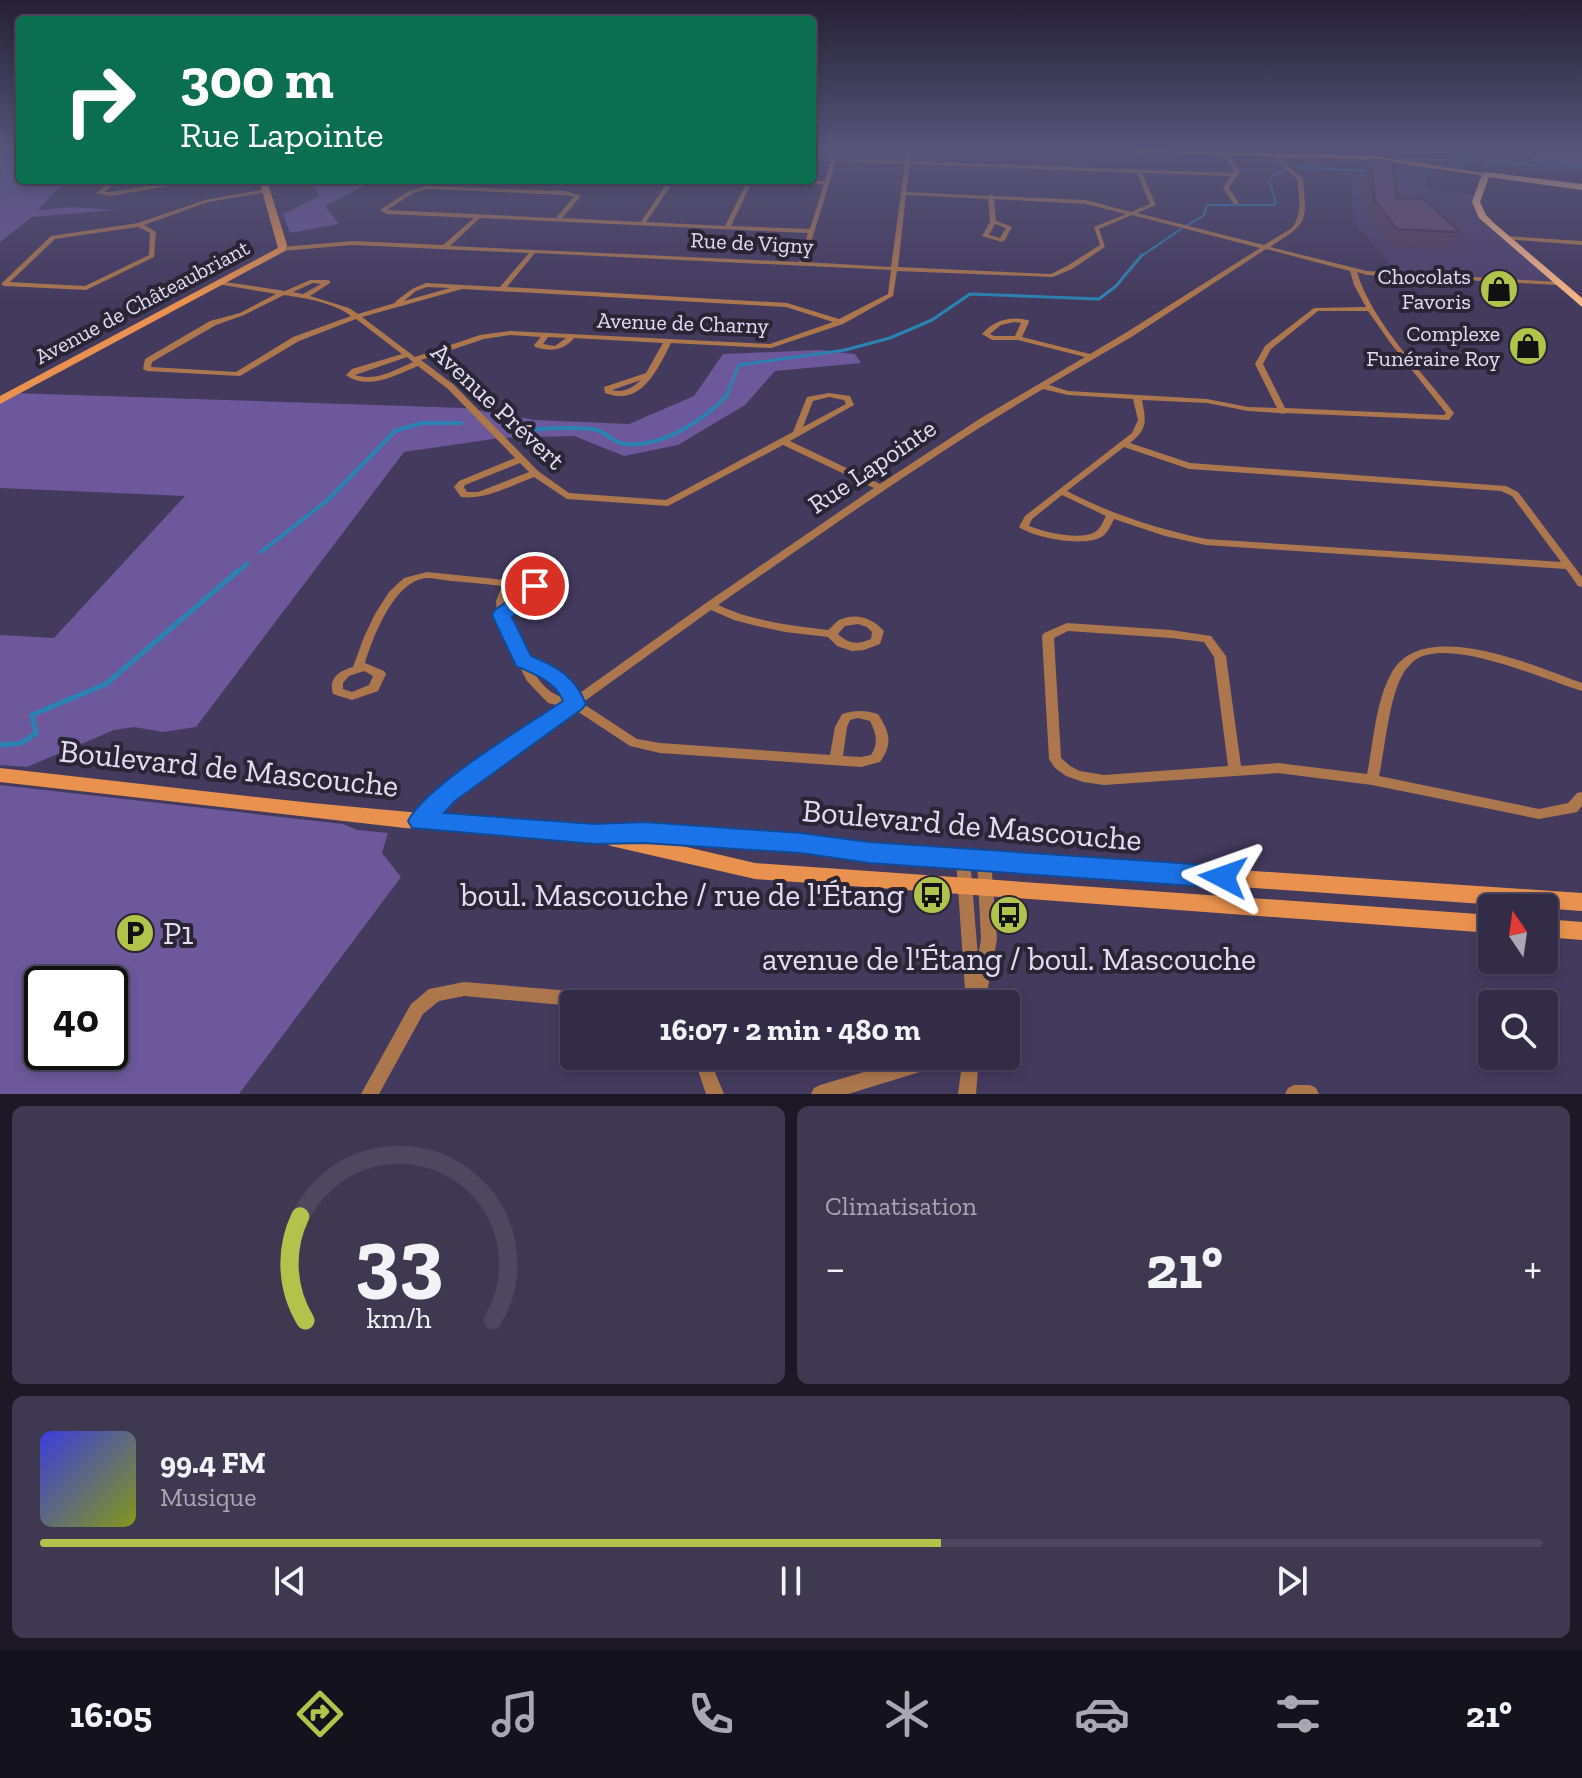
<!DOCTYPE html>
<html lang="fr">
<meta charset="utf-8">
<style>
body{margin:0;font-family:"Zilla Slab",serif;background:#3e3851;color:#f1f3f6;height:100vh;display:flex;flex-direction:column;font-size:30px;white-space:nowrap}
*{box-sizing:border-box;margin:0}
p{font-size:26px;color:#a9a7b3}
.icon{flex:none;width:44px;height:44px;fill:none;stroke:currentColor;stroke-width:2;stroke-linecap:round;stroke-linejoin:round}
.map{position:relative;height:1094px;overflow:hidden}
.sheet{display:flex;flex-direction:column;gap:12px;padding:12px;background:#1c1826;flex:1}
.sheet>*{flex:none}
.top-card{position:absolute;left:16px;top:16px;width:800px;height:168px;border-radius:8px;box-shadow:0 4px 12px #0003,0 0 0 2px #4e485f;background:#0b6e4f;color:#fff;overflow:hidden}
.needle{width:52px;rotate:347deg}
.buttons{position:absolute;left:1478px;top:894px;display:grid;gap:16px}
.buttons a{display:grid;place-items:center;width:80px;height:80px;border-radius:8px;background:#332c46;box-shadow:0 4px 12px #0003,0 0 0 2px #4e485f;font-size:40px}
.speed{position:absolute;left:24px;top:966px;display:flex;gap:16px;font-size:40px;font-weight:700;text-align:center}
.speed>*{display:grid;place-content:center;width:104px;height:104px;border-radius:50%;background:#332c46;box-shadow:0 4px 12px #0003,0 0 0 2px #4e485f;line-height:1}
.speed .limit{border:4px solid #111;border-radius:12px;background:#fff;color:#111}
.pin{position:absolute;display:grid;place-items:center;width:68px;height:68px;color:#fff;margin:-34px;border:4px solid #fff;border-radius:50%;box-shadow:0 2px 8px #0007}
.me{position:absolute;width:88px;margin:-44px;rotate:274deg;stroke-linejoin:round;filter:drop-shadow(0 0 6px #0008)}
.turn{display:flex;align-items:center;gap:28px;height:168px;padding:0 32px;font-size:36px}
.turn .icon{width:104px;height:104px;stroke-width:2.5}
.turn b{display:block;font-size:56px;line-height:68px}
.big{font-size:60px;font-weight:800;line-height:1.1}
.sheet .widget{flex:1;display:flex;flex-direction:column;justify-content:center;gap:12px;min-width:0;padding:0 28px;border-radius:12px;background:#3e3851}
.sheet .dial{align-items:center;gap:0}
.dial svg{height:208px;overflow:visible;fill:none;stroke:#4e485f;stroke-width:7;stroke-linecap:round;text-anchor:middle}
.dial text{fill:#f1f3f6;stroke:none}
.song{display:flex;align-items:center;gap:24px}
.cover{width:96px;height:96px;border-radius:12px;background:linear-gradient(135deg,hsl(240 70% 55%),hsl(70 70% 35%))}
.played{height:8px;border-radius:4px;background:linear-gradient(90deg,#b2c34c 60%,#4e485f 60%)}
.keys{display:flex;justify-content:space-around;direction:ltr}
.heat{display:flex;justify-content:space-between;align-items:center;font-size:44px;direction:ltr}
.sheet .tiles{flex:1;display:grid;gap:12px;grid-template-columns:1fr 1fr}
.widget:last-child{grid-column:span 2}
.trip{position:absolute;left:560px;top:990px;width:460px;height:80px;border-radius:8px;background:#332c46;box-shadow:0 4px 12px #0003,0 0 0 2px #4e485f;font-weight:800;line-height:80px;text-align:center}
.tab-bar{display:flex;height:128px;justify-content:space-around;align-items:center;background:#14121c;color:#a9a7b3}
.tab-bar .icon{width:56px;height:56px}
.tab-bar .on{color:#b2c34c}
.tab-bar b{font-size:36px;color:#f1f3f6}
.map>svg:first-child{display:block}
</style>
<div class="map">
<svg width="1582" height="1094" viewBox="0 0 1582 1094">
<rect width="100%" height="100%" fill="#443a5e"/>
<g fill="#4f426e">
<path d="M 1414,149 L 1521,149 L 1537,163 L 1422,156 Z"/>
<path d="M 1405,162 L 1432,166 L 1426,177 L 1427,188 L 1476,196 L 1476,206 L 1556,283 L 1399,275 L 1353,220 L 1351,171 L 1396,176 Z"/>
</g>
<g fill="#6c589a" fill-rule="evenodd">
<path d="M 0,149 L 20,149 L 20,180 L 74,180 L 53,193 L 38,210 L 73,207 L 115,210 L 32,217 L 0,242 Z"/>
<path d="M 1521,149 L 1582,149 L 1582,166 L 1537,163 Z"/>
<path d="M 310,180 L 375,180 L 325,206 L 339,224 L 290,233 L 283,214 L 319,196 Z"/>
<path d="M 820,350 L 855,354 L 861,363 L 775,371 L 745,405 L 678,445 L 624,456 L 574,436 L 500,438 L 404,452 L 196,727 L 163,732 L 134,727 L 114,730 L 27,767 L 0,765 L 0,635 L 54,638 L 185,496 L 0,488 L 0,400 L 13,393 L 465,408 L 535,420 L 629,424 L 694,396 L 723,354 Z"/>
<path d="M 0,785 L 343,824 L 357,830 L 388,833 L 382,853 L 401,877 L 239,1094 L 0,1094 ZM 42,984 L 110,984 L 110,1052 L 42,1052 Z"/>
</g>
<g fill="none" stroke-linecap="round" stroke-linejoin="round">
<g stroke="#2a83b2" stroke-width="2">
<path d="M 1397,160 L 1464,160"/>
<path d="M 1485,162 L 1582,167"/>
<path d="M 1293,167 L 1370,171"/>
<path d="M 1188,225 L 1204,215 L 1207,205 L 1274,205 L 1276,202 L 1269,181 L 1274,174 L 1286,170"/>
<path d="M 1140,257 L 1181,229"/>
</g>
<path stroke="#2a83b2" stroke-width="3" d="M 726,396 L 739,365 L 845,350 L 890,338 L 932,320 L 970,294 L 1099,299 L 1116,286 L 1142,255"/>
<g stroke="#2a83b2" stroke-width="4">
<path d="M 516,430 C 536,430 579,425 597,430 C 607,433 614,443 625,444 C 661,448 705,420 728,394"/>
<path d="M 261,552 L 329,499 L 395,431 L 422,423 L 461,423"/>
<path d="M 236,573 L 248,563"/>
</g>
<path stroke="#2a83b2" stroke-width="5" d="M 0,745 L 22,743 L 36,733 L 32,715 L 106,684 L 238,571"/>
<g fill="#ad774e" fill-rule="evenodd">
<path d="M 907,149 L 911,149 L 910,161 L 1233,173 L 1234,171 L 1223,153 L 1227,152 L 1240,171 L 1238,174 L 1240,175 L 1236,177 L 1229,188 L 1239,203 L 1238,204 L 1234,204 L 1223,188 L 1231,176 L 1142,173 L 1156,205 L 1137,213 L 1264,245 L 1292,228 C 1303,213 1299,196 1297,179 L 1271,155 L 1273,153 L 1303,179 C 1307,223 1308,223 1270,247 L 1367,271 L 1559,282 L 1560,283 L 1557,285 L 1367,275 L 1357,272 C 1372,323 1422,371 1454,413 L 1449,420 L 1286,413 L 1283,414 L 1279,413 L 1248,411 L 1207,403 L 1142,400 C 1146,421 1148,429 1130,443 L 1190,463 L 1506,486 L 1518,492 L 1582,577 L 1582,587 L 1578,586 L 1566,569 L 1206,545 L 1165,536 L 1114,519 C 1111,525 1108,532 1103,536 C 1085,548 1035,538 1019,527 L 1025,516 L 1132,433 L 1138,420 L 1133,399 L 1068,395 L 1043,389 C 931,455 825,531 718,605 C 752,621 791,626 828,630 C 830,629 837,621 839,620 C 855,612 873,618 884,631 L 880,644 L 864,650 L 852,651 L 837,646 L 828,637 L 785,632 L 753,625 L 734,620 L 711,610 L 582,703 L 637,739 L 660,743 L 830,755 L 835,727 L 842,714 C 855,710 865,710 878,714 C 890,733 893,743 880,762 L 861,767 L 660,753 L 630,746 L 574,709 L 452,798 L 425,825 L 420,827 L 415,825 L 413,821 L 415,817 L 442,790 L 561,706 L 548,703 L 527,681 L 498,625 L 496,601 L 502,586 C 485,584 468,582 451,581 C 443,580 434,578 426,578 C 394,581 373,637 365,663 L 384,671 L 386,674 L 378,691 L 352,700 L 333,694 C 328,678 339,671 353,667 L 364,637 L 375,614 L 389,592 L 404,578 L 427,572 L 505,580 L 509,579 L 539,584 L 540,586 L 537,594 L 508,616 L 510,625 L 527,658 L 558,674 L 570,685 L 577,695 L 706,603 L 874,488 L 783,445 L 668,506 L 567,499 L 534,477 C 510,486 486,500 461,497 L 454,487 L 459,481 L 515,458 L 448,389 L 418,366 C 396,375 368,391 346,375 L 352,369 L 402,354 L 356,319 L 299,341 L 240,376 L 147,371 L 143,369 L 145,359 L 210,321 L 240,313 L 276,294 L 217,284 L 216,283 L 219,281 L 285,291 L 310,280 L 328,280 L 330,281 L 330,283 L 310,296 L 349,308 L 358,314 L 395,303 L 396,301 L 412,289 L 426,283 L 500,287 L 529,253 L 353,245 L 282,251 L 279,249 L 282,247 L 353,241 L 443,245 L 474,218 L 387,214 L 380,210 L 409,191 L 426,186 L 566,191 L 581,196 L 562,218 L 641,222 L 669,180 L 675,180 L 646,222 L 725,226 L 747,182 L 758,180 L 751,184 L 731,226 L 810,229 L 824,184 L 763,182 L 760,180 L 825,181 L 831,161 L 812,160 L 812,158 L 905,161 ZM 836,161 L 905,164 L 891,267 L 805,262 ZM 910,164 L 1137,173 L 1150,204 L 1131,212 L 1086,200 L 994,196 L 991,194 L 989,196 L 906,192 ZM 428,189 L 566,195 L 574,197 L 556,218 L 387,210 L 413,193 ZM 906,195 L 988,199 L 990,222 L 982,236 L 1002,242 L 1005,240 L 1012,227 L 996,221 L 994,199 L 1086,204 L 1126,214 L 1094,227 L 1100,245 L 1067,266 L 1051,274 L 898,267 ZM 1132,215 L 1260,248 L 1127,332 L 1090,354 L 1022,337 L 1029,322 L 1028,320 C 1010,316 994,320 982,334 L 992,340 L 1018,340 L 1085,357 L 981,418 L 880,484 L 790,441 L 854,405 L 850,396 L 829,393 L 807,397 L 793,432 L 666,500 L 569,493 L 538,471 L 454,385 L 421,360 L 484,339 L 510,335 L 541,337 L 534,345 L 535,347 C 551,352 563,351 574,338 L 663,343 L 646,373 L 604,387 L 605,393 C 609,394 614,396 618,396 C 646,398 660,364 671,343 L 771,348 L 843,324 L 893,296 L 897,271 L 1053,277 L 1072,269 L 1105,247 L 1099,229 ZM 480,218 L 808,233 L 799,262 L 450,246 ZM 995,224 L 1006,228 L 1000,238 L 989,235 ZM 1266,249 L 1350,271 L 1354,285 L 1366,307 L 1314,308 L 1265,346 L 1255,364 L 1277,408 L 1248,407 L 1207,399 L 1068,391 L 1049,385 L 1133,336 ZM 535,253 L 891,270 L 888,294 L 839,319 L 787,303 L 507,287 ZM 313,283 L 321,284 L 303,294 L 293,292 ZM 427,287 L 450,288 L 404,301 L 416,291 ZM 462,289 L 786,307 L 833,322 L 770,344 L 510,331 L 480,335 L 415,357 L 362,317 ZM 284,295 C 305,298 335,303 351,316 L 293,337 L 236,372 L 151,367 L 152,362 L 216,325 L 244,315 ZM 1318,311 L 1368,311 L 1392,345 L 1446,413 L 1444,415 L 1285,408 L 1263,364 L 1271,349 ZM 1014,322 L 1021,323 L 1015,336 L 994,336 L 990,334 L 1001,325 ZM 548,337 L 566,338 L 555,346 L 543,344 ZM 407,357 L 413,362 C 395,370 375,382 355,375 ZM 641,380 C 632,388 625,393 612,390 ZM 829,397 L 844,400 L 846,404 L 803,427 L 813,401 ZM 1124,447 L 1189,469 L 1501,491 L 1512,496 L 1561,562 L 1206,539 C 1157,529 1111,514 1067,491 ZM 520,463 L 529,472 L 478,492 L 467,492 L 464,487 L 465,485 ZM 1062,495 L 1106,516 C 1103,522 1100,529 1095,532 C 1080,541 1044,532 1029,526 L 1032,519 ZM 512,587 L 529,589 L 507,606 L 506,601 ZM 858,624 L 867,627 L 872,632 L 871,639 C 858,645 848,644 838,634 L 845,626 ZM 533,670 L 557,685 L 566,698 C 552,696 539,683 533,670 ZM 364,671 L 373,676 L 369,685 L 352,692 L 343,689 L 343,683 L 349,676 ZM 858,718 L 870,721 C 876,733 879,743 871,755 L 861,757 L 843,756 L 847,727 L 850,720 Z"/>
<path d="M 135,180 L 150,180 L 112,186 L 104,192 L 110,192 L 167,183 L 167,180 L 173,180 L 172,184 L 169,186 L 110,196 L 96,193 L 108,184 Z"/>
<path d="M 266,189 L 269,191 L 268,192 L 208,202 L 144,225 L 156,232 L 154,257 L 86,290 L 4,286 L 1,284 L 51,236 L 138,223 L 205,200 ZM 138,227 L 150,233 L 149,255 L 85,286 L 10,282 L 55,239 Z"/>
<path d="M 1507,236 L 1582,241 L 1582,245 L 1505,239 L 1505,237 Z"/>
<path d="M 1067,623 L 1171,630 L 1211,636 L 1226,656 L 1241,766 L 1278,763 L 1367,774 C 1374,741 1375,702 1392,672 C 1424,616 1537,667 1582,683 L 1582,691 C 1545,680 1449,636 1415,660 C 1411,663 1405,670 1403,674 C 1389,697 1385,749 1379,776 L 1539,809 L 1568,803 L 1577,793 L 1582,792 L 1582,806 L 1577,812 L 1572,813 L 1539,819 L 1372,785 L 1278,773 L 1104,785 L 1083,782 L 1066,776 L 1055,768 L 1049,759 L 1042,636 L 1044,633 ZM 1068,631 L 1171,638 L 1204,642 L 1214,657 L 1228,766 L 1104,775 L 1080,771 L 1070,766 L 1061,758 L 1054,638 Z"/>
<path d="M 963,853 L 968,855 L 970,859 L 978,957 L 981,939 L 977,860 L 979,856 L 984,854 L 989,856 L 991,860 L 997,939 L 986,998 L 982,1004 L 966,1004 L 956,859 L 958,855 Z"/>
<path d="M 464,982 L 631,996 L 637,999 L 639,1004 L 574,1004 L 574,1006 L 464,996 L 439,1001 L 423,1014 L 379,1094 L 361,1094 L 411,1004 L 429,989 Z"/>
<path d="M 697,1056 L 713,1056 L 714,1070 L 724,1094 L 706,1094 L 698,1070 Z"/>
<path d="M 918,1056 L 954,1056 L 952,1062 L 946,1064 L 848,1094 L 811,1094 L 814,1088 L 820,1085 Z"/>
<path d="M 963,1056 L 979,1056 L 976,1094 L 958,1094 Z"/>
<path d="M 1294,1085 L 1310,1085 L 1316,1088 L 1319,1094 L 1285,1094 L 1288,1088 Z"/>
</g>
<g fill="#e9924f" fill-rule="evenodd">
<path d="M 1107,149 L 1376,156 L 1490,174 L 1486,176 L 1376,160 L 1110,151 Z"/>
<path d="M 259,180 L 267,180 L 287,245 L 285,251 L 0,404 L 0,396 L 278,248 Z"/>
<path d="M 0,768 C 163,786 325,807 488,818 C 615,828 743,827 869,845 L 1582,893 L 1582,911 L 869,861 L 801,851 L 665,842 L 755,863 L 1492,915 L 1492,933 L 755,879 L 611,846 L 603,842 L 405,828 L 0,782 Z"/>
<path d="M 1544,919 L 1582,922 L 1582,940 L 1544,937 Z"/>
</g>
<path fill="#f9b686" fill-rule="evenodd" d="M 1486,172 L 1582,184 L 1582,190 L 1489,177 L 1480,202 L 1486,215 L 1495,224 L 1582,298 L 1582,307 L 1479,218 L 1472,202 L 1482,174 Z"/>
</g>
<path fill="#56405f" d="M 1370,159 L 1397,198 L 1460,232 L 1452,250 L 1390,247 L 1369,219 L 1365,175 Z"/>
<path fill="#644b6e" stroke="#46344d" stroke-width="2" d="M 1370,159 L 1392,162 L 1397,198 L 1424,199 L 1460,232 L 1397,229 L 1375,201 Z"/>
<linearGradient id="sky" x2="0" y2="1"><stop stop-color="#252034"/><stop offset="0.49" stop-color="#565579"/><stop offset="1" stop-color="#565579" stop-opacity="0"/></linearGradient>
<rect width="1582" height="302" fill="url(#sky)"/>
<path fill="#1a73e8" stroke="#114b97" stroke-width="2" d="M 535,580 L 545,586 L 539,597 L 512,617 L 531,656 C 557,666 575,677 586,704 L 582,709 L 455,801 L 444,813 L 595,824 L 644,822 L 801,833 L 869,842 L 1223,866 L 1232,869 L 1236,877 L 1232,885 L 1223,888 L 869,863 L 801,853 L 644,843 L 595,844 L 412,828 L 408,821 C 426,785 526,726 563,701 C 556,682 533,673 516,666 L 492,615 L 495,610 L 524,589 L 528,582 Z"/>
<defs>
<symbol id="shop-disc" viewBox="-11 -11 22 22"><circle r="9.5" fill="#b2c34c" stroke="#292535"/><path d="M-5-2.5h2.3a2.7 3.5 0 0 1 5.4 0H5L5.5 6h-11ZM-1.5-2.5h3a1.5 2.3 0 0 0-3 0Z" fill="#111"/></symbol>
<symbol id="bus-disc" viewBox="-11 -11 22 22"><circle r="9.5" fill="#b2c34c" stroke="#292535"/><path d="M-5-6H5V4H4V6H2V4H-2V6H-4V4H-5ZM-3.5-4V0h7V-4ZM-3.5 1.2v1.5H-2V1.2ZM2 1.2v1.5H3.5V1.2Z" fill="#111"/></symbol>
<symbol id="parking-disc" viewBox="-11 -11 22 22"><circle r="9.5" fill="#b2c34c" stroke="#292535"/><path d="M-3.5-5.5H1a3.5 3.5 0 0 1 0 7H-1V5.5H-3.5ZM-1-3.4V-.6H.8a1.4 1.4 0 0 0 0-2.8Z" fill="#111"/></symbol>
</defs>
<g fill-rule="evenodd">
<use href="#shop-disc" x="1477" y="267" width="44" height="44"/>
<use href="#shop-disc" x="1506" y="324" width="44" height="44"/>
<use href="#bus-disc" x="910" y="873" width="44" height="44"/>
<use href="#bus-disc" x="987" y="893" width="44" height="44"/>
<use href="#parking-disc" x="113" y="911" width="44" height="44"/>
</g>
<g text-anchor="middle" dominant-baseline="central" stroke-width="8" stroke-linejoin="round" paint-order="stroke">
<g font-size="22" fill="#e3ddf4" stroke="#292535">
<text transform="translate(752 243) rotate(3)">Rue de Vigny</text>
<text transform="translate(142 302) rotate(-28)">Avenue de Châteaubriant</text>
<text transform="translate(683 323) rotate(2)">Avenue de Charny</text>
</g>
<g font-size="22" fill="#e3ddf4" stroke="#292535" text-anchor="end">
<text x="1471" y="276">Chocolats<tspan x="1471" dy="25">Favoris</tspan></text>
<text x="1500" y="333">Complexe<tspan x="1500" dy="25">Funéraire Roy</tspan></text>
</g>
<g font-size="26" fill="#e3ddf4" stroke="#292535">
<text transform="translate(498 406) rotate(43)">Avenue Prévert</text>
<text transform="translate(872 466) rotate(-34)">Rue Lapointe</text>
</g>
<g font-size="32" fill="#e3ddf4" stroke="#292535">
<text transform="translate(229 768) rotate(6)">Boulevard de Mascouche</text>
<text transform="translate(972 825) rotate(5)">Boulevard de Mascouche</text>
</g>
<g font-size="32" fill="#e3ddf4" stroke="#292535" text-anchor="end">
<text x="904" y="895">boul. Mascouche / rue de l'Étang</text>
<text x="163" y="933" text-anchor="start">P1</text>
<text x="1009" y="959" text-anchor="middle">avenue de l'Étang / boul. Mascouche</text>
</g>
</g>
</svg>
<div class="buttons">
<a><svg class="needle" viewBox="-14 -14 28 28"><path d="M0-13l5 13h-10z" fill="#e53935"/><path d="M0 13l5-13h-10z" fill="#a9a7b3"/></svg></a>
<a><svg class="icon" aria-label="search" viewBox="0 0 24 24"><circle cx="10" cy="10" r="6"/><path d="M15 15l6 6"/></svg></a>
</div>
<div class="speed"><div class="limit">40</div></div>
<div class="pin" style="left:535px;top:586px;background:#d93025"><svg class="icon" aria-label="arrive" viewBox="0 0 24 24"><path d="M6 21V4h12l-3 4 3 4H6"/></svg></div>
<svg class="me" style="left:1223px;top:877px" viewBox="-20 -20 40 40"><path d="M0-17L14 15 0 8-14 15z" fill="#1a73e8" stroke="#fff" stroke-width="4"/></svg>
<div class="trip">16:07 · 2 min · 480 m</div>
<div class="top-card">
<div class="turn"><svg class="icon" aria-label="right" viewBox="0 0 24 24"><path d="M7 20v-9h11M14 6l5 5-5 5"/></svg><div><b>300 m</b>Rue Lapointe</div></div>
</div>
</div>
<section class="sheet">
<div class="tiles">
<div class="widget dial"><svg viewBox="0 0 100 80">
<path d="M14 69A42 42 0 1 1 86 69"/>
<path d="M14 69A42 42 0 0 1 12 29" stroke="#b2c34c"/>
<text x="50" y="56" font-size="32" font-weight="700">33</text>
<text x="50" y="72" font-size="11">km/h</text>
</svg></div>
<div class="widget"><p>Climatisation</p>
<div class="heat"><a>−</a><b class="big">21°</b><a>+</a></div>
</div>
<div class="widget">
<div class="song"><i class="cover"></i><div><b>99.4 FM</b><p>Musique</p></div></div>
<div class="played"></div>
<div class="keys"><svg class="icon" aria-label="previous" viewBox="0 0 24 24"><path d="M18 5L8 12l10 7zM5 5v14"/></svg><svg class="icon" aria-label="pause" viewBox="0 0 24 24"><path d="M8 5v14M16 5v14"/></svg><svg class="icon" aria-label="next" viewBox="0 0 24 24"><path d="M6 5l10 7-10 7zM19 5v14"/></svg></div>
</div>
</div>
</section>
<nav class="tab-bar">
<b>16:05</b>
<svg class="icon on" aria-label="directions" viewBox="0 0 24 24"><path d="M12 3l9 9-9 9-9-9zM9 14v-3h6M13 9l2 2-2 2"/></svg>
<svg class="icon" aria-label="music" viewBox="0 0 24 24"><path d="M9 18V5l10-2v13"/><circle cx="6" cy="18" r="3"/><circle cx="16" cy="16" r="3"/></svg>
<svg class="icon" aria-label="phone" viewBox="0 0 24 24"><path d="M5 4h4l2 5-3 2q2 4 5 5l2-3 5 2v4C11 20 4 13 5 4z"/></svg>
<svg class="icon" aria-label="climate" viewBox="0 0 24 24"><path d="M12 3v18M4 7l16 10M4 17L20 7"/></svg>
<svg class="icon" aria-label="car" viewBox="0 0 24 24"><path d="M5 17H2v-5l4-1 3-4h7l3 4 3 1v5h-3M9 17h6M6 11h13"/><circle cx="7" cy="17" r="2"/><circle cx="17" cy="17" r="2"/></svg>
<svg class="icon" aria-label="filters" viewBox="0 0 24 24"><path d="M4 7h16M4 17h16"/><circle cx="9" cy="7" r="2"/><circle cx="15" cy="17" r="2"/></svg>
<b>21°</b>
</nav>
